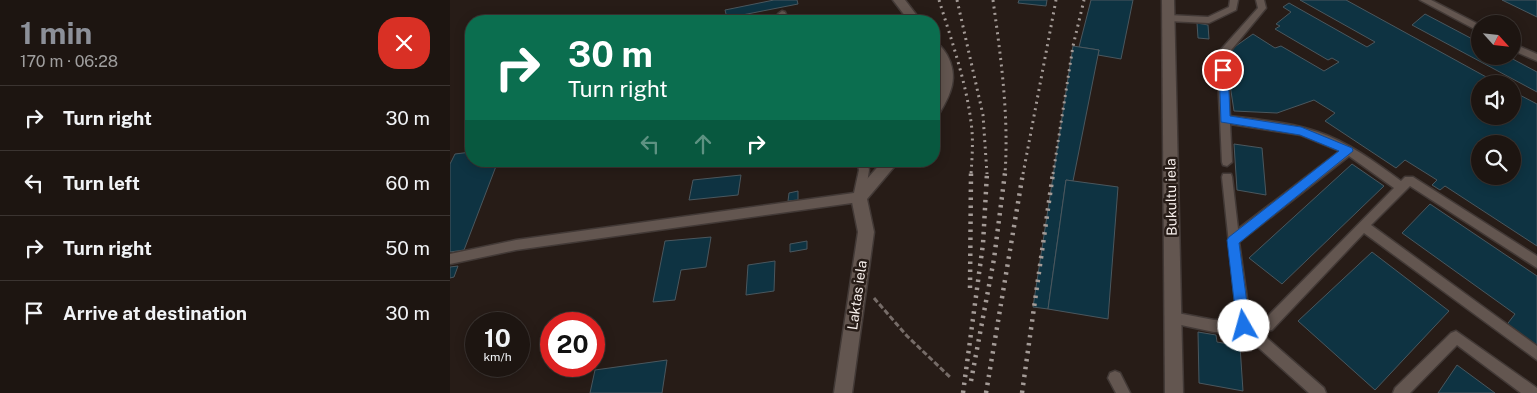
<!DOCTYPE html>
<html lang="en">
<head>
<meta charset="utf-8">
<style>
	body { margin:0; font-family:"Public Sans",sans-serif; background:#2a221f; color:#f1f3f6; height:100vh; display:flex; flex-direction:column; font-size:19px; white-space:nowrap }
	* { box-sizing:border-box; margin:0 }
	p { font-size:16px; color:#a09f9f }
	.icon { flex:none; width:28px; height:28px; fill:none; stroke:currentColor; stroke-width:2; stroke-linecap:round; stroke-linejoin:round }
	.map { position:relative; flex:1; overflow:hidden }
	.details { display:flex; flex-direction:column; background:#1d1511; width:450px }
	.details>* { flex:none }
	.banner { position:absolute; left:15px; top:15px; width:475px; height:152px; border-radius:20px; box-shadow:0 2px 12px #0003,0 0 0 1px #3b3431; background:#0b6e4f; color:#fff; overflow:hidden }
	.needle { width:32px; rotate:117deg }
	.tools { position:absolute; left:1021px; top:15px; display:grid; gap:10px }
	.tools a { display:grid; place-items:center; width:50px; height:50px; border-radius:50%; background:#1d1511; box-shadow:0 2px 12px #0003,0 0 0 1px #3b3431; font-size:25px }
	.speed { position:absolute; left:15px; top:312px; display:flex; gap:10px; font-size:25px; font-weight:700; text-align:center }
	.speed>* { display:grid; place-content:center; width:65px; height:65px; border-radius:50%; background:#1d1511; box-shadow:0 2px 12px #0003,0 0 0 1px #3b3431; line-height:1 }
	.speed small { font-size:12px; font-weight:400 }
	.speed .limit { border:8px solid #d22; background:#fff; color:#111 }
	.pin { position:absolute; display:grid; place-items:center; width:42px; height:42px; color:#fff; margin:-21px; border:2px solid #fff; border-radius:50%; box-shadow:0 1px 5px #0007 }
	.me { position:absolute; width:55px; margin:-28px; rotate:353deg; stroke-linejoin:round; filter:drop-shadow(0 0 4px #0008) }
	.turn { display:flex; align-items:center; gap:18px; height:105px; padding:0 20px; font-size:22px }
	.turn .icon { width:65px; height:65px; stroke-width:2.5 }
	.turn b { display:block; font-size:35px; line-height:42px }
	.lanes { display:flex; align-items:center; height:48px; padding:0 20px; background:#0003; justify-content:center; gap:25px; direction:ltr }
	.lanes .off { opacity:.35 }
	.round { display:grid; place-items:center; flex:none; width:52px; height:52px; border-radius:20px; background:#2a221f }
	.head { display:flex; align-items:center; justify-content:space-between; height:85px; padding:0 20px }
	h1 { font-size:30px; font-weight:700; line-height:38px; color:#8c9099 }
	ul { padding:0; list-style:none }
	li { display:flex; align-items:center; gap:15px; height:65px; padding:0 20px; border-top:1px solid #3b3431 }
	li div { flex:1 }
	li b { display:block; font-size:19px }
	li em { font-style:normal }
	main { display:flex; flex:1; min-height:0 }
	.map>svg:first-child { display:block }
</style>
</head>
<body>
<main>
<section class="details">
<div class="head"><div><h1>1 min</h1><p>170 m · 06:28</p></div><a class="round" style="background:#d93025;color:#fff"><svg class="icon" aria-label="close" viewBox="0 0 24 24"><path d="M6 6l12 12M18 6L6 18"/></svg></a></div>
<ul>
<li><svg class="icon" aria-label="right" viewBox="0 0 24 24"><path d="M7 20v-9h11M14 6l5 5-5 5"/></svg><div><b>Turn right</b></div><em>30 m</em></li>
<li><svg class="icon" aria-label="left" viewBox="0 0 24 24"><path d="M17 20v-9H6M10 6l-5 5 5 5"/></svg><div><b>Turn left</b></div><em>60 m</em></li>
<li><svg class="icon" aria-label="right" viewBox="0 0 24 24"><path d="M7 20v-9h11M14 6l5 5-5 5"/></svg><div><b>Turn right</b></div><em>50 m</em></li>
<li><svg class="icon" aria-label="arrive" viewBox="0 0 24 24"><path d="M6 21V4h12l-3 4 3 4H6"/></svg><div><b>Arrive at destination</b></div><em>30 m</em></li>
</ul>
</section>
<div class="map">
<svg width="1087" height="393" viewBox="0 0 1087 393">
	<rect width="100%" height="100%" fill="#271c17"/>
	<g fill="#0e3342" stroke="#4a575e" fill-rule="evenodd">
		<polygon points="324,0 347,0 348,4 277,18 275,10"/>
		<polygon points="569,0 597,0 596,6 568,3"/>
		<polygon points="641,0 683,0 671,59 648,55 649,50 629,47"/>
		<path d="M850,0h46l153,84h-19v32h32v-25l25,13v142l-92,-60 -5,4 -8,-5 5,-5 -32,-20 -9,8 -71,-47 10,-8 -21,-13 -37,13 -43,-2 -6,-40 5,-23 20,-14 22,14 6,-2 43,25 15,-9 -7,-4 -4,2 -53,-31 5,-3 -4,-2 15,-12 -8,-5 6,-4 78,44 8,-5zM1030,144h32v32h-32z"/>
		<polygon points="1052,0 1087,0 1087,17"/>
		<polygon points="975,14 1030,43 1030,56 1057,56 1087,72 1087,92 962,25"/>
		<polygon points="315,16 315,19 324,17 326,21 306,21 309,21 308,18"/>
		<polygon points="747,23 758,25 759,39 748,38"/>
		<polygon points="623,46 649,50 623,181 616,180 598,309 583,307"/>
		<polygon points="784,144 812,148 816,195 787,190"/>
		<polygon points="21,152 21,161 48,161 14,250 0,252 0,164 5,154"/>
		<polygon points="902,164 934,186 832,284 799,258"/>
		<polygon points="291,175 288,195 239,200 243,180"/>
		<polygon points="616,180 668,187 658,319 598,309"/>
		<polygon points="348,191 348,200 338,201 339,193"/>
		<polygon points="980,204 1087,276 1087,351 1055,327 1065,314 952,233"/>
		<polygon points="261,237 256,267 231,270 225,300 203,302 215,241"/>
		<polygon points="357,241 357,249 340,252 340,244"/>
		<polygon points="922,252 999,311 925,390 848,321"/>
		<polygon points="325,261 324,291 296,295 298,265"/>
		<polygon points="8,266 4,277 0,278 0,267"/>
		<polygon points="748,332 766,335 767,342 790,346 793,391 749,383"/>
		<polygon points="217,360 212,393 140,393 145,370"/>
		<polygon points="1007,365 1045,393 988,393"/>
	</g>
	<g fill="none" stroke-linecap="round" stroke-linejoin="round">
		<g stroke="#423936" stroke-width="3">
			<g id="lane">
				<polygon points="780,0 788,0 786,10 759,23 718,21 714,18 718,15 758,17 779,7"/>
				<path d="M806,0h8l2,8 -39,47 3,61c29,4 59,6 88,16 30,10 57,30 83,49l4,-4h8l124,79v12l-127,-82 -39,39 166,121v14l-173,-127 -92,97 -12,2 64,56 2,5h-17l-68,-61h-27l-47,-10 -1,-4 1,-4 5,-2 42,8h23l-15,-143 1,-3h8l1,3 6,52 102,-78 -39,-16 -71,-11 2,38 -5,4 -4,-1 -1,-3 -5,-108 41,-46zM899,156l45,32 -130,132h-14l-11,-78z"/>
				<polygon points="970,0 981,0 1030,25 1030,32"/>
				<polygon points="332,11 335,12 339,21 331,21 328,14"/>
				<polygon points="1062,43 1087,54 1087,61 1062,50"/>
				<polygon points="407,161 417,161 419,170 415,197 413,200 409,202 66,250 0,264 0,254 66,240 404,193 409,170"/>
				<polygon points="1006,331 1087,388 1087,393 1071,393 1007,345 960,393 943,393 945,388 1001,333"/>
				<polygon points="665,371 670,373 680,393 666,393 658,378 660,373"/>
			</g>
		</g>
		<g stroke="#423936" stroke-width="3">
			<g id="street">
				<polygon points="443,0 455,0 471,21 459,21"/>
				<path d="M484,42c6,2 10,8 13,13 12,22 4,39 -8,59l-5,1v-16l7,-21 -3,-15 -4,-8z"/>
				<polygon points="433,161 449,161 417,199 424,232 402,393 384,393 408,232 401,197"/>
			</g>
		</g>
		<g stroke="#423936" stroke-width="3">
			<polygon id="secondary" points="712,0 724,0 733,393 715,393"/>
		</g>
		<polyline stroke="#766c68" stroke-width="3" stroke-dasharray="5.5 2.5" stroke-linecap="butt" points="424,298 457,336 501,378"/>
		<use href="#lane" fill="#635650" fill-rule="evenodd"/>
		<use href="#street" fill="#635650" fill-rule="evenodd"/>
		<use href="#secondary" fill="#635650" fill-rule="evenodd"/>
		<g stroke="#a49b97" stroke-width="3" stroke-dasharray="2 4.5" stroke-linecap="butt">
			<path d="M489,0c13,42 29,87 33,131 1,14 0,29 -1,43"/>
			<polyline points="507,0 533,115 537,174"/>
			<path d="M543,0c8,58 16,116 12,174"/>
			<polyline points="573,174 606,0"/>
			<polyline points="603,174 623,46 634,0"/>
		</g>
		<g stroke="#a49b97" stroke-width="4.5" stroke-dasharray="2.5 5.5" stroke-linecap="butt">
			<polyline points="520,288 521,173"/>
			<polyline points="521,381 544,259 555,173"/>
			<polyline points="513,393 533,244 537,173"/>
			<polyline points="536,393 573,173"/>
			<polyline points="572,393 603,173"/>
		</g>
	</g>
	<polygon fill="#1a73e8" stroke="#114b97" points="769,67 773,67 778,70 780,116 851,127 902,148 903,151 789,243 800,326 798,331 794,333 789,331 787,326 777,240 779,237 889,151 850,135 771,122"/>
	<g text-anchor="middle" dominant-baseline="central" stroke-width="5" stroke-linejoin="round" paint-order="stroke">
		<g font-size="14" fill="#f8f0ed" stroke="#271c17">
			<text transform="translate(721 197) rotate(-91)">Bukultu iela</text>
			<text transform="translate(407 295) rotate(-82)">Laktas iela</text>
		</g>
	</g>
</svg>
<div class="tools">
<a><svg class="needle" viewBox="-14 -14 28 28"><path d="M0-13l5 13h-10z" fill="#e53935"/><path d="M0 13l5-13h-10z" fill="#a09f9f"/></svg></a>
<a><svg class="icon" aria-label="sound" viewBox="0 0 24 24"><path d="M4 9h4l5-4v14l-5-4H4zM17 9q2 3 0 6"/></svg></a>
<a><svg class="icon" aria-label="search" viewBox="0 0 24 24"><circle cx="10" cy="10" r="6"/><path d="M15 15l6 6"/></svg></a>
</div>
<div class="speed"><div>10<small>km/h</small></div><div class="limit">20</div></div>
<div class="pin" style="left:773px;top:70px;background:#d93025"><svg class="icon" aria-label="arrive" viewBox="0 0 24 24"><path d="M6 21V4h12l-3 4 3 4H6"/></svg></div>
<svg class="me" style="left:794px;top:326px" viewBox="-20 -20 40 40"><circle r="19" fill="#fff"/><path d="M0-13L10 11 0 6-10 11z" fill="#1a73e8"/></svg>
<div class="banner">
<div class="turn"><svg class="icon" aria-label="right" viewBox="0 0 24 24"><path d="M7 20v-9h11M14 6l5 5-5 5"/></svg><div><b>30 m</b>Turn right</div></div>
<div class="lanes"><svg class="icon off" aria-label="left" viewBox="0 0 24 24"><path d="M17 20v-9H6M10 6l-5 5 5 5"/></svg><svg class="icon off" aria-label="ahead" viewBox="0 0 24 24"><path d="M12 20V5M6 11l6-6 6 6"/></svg><svg class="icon" aria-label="right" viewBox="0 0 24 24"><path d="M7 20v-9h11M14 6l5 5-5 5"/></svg></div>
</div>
</div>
</main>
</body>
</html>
